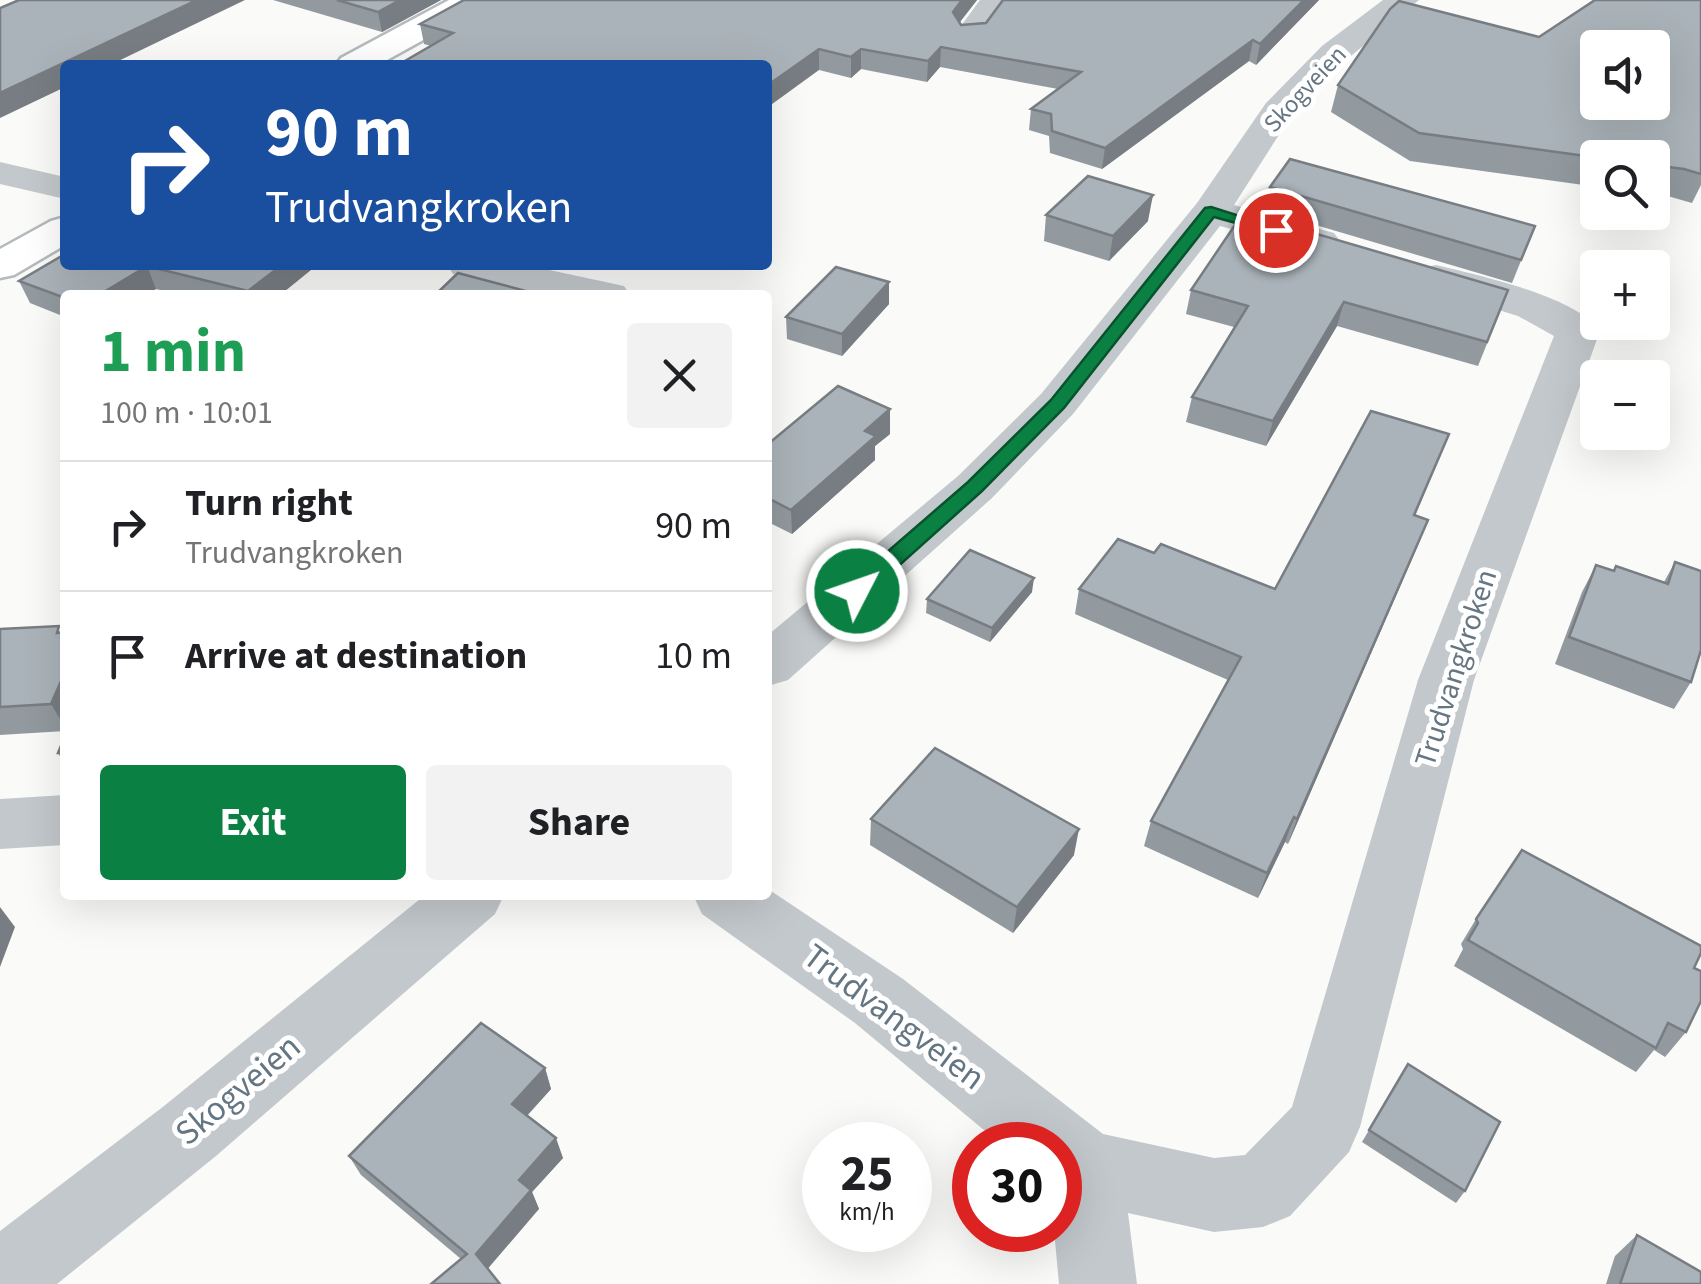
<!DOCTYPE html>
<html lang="en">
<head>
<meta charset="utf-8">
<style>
	body { margin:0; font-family:"Source Sans 3",sans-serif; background:#f2f2f2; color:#202124; height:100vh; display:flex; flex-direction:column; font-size:38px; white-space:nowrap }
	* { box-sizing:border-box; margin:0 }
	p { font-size:32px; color:#757577 }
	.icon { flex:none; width:55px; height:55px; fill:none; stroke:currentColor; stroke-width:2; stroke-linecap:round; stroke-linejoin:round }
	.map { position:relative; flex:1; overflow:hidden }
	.drawer { position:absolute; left:60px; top:290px; width:712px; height:610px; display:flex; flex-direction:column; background:#fff; border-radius:10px; box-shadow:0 10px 40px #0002 }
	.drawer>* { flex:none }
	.top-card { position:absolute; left:60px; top:60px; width:712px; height:210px; border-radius:10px; box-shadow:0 10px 40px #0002; background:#1a4fa0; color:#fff; overflow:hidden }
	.controls { position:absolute; left:1580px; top:30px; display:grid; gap:20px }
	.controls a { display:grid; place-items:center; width:90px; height:90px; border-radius:10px; background:#fff; box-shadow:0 10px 40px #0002; font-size:50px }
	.speed { position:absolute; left:802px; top:1122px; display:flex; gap:20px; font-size:50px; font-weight:700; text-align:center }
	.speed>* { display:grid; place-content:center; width:130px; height:130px; border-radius:50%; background:#fff; box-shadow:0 10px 40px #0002; line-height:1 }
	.speed small { font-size:25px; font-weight:400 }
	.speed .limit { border:15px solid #d22; background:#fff; color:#111 }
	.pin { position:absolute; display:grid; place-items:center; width:85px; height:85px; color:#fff; margin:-42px; border:5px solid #fff; border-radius:50%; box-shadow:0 2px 10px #0007 }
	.me { position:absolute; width:110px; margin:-55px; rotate:49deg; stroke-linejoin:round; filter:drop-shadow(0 0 8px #0008) }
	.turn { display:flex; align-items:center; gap:35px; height:210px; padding:0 40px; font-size:45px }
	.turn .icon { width:130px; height:130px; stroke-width:2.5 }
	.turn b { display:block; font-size:70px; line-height:85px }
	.round { display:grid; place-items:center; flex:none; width:105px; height:105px; border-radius:10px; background:#f2f2f2 }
	.summary { display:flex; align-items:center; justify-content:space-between; height:170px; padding:0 40px }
	h1 { font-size:60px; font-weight:700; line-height:75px; color:#1e9e55 }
	.action { display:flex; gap:20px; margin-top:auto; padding:20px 40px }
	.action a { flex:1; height:115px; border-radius:10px; background:#0b8043; color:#fff; font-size:40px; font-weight:700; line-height:115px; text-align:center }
	.action a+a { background:#f2f2f2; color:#202124 }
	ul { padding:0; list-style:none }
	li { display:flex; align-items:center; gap:30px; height:130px; padding:0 40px; border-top:2px solid #e0e0e0 }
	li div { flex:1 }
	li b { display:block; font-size:38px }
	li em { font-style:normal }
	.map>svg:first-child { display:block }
</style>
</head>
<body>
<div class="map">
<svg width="1701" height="1284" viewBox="0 0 1701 1284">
	<rect width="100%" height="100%" fill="#fafaf8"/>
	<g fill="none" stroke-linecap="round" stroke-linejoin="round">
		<g stroke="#b5babe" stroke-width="5">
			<g id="major">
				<polygon points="449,0 488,0 483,7 378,65 336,65 341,58"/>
				<polygon points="65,217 65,245 14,275 0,278 0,249 51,221"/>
			</g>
		</g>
		<g fill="#c3c8cc" fill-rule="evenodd">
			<polygon points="980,0 1012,0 982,41 960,41 955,34"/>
			<polygon points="1383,0 1419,0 1346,60 1291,116 1234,205 1334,233 1340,241 1334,249 1320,253 1220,226 1073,414 992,498 788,680 768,686 768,635 958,476 1041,394 1197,203 1266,103 1322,46"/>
			<polygon points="0,162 65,177 65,199 0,184"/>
			<polygon points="447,265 526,265 624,286 630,295 550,295 453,274"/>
			<path d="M1436,265c41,10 140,31 164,66l-126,349 -114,447 -11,25 -59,64 -27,11 -49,5 -86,-19 9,71h-78l-5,-54h6v-85h-58l-147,-122 -153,-109 -9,-19h75v-6l135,90 200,155 111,24 31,-3 47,-48 126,-427 136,-344 -36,-20 -97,-30 -6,-9 6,-9z"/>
			<polygon points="65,795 65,845 0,849 0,799"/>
			<polygon points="425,895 504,895 495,914 216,1156 57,1284 0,1284 0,1231 164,1106"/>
		</g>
		<use href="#major" fill="#fff" fill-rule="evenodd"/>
	</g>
	<g fill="#929a9f">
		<polygon points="273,0 441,0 382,32"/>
		<polygon points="464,0 977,0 960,22 961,25 986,23 1003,0 1319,0 1256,65 1249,61 1102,169 1050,153 1049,136 1029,130 1031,109 1058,89 940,67 927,82 861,69 851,78 819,70 431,46 424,44 420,24"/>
		<polygon points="1701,0 1701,185 1692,203 1671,197 1652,194 1652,158 1598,158 1598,187 1410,161 1331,112 1338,85"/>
		<polygon points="1270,187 1535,226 1512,283 1265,210"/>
		<polygon points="1046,215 1148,221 1109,261 1044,241"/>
		<polygon points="65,265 317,265 280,295 181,295 156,289 65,295 65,317 30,303 19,281"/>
		<polygon points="1191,290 1499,314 1478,366 1337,326 1266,446 1186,422 1192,397 1234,327 1186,314"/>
		<polygon points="889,304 842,356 787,339 786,317"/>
		<polygon points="890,409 890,434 875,446 875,460 792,534 768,522 768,444"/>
		<polygon points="1449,434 1415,516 1418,545 1288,844 1285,842 1258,898 1144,846 1151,821 1228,680 1075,614 1079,589 1154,553 1275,589"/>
		<polygon points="1675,562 1691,682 1674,709 1555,664 1582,592 1596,565 1613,571 1664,582"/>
		<polygon points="1032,592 990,642 926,613 927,599"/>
		<polygon points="0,629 65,632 65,731 0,735"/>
		<polygon points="65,736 65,765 58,753"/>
		<polygon points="871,819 1074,855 1013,933 870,845"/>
		<polygon points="1476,919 1694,968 1686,1032 1665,1057 1654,1050 1636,1072 1454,966 1463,949 1461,944"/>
		<polygon points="1408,1064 1465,1191 1456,1203 1362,1142"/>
		<polygon points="545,1068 551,1089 527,1116 563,1158 532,1192 539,1209 461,1259 361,1175 349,1156"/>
		<polygon points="1637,1235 1701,1284 1606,1284 1615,1256"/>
	</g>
	<g fill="#777d82">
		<polygon points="197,0 245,0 110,65 65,65 65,87 0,118 0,93"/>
		<polygon points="400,0 441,0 382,32 378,12"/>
		<polygon points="962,0 977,0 952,32 953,12"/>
		<polygon points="1304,0 1319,0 1256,65 1260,44"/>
		<polygon points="1253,40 1249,61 1102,169 1105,148"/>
		<polygon points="941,47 940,67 927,82 928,61"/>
		<polygon points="819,49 819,70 768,107 768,85"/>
		<polygon points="861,49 861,69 851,78 851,57"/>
		<polygon points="1153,195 1148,221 1109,261 1113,236"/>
		<polygon points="282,265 317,265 280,295 249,295 248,291"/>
		<polygon points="147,266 156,289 146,295 99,295"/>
		<polygon points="889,282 889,304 842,356 842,334"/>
		<polygon points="1344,302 1337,326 1266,446 1273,421"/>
		<polygon points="890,409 890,434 875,446 875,460 792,534 791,510 865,431"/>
		<polygon points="1449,434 1439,459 1404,541 1414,515"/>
		<polygon points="1428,520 1418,545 1288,844 1297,819"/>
		<polygon points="1034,578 1032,592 990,642 992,628"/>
		<polygon points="65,672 65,727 51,704"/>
		<polygon points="1294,817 1285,842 1258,898 1267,873"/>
		<polygon points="1079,829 1074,855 1013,933 1017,907"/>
		<polygon points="0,907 15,927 0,967"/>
		<polygon points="545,1068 551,1089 519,1124 512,1104"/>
		<polygon points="556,1138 563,1158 532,1192 539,1209 485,1272 476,1254 519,1180"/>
	</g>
	<g fill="#aab3b9" stroke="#777d82" stroke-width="2.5" fill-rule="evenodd">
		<polygon points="19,0 197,0 0,93 0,8"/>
		<polygon points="337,0 400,0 378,12"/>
		<polygon points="464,0 962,0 953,12 961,25 986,23 1003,0 1304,0 1260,44 1253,40 1105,148 1052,131 1051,114 1031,109 1081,72 941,47 928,61 861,49 851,57 819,49 768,85 768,65 398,65 453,33 420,24"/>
		<path d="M1595,0h106v174l-17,-5 -32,-4v-7h-52l-181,-25 -81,-48 52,-76 9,-8 140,36zM1598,48h54v54h-54z"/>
		<polygon points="1290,159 1535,226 1521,260 1270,187"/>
		<polygon points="1088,176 1153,195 1113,236 1046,215"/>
		<polygon points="1252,215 1508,290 1487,342 1344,302 1273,421 1192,397 1248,306 1191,290 1237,222 1245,225"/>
		<polygon points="65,254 65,265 282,265 248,291 147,266 99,295 65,295 65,298 19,281"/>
		<polygon points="836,267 889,282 842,334 786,317"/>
		<polygon points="458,273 541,295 435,295"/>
		<polygon points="838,386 890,409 865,431 876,436 791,510 768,498 768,444"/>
		<polygon points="1371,411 1449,434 1414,515 1428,520 1297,819 1294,817 1267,873 1151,821 1241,657 1079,589 1118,539 1154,553 1161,544 1275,589"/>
		<polygon points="970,550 1034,578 992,628 927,599"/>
		<polygon points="1675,562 1701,571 1701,650 1691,682 1569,637 1596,565 1614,571 1616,566 1668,584"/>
		<polygon points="59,626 57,633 65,632 65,672 51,704 0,707 0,629"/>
		<polygon points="65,736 65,753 58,753"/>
		<polygon points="935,748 1079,829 1017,907 871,819"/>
		<polygon points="1522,850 1701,946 1701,953 1694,968 1701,971 1701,1001 1686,1032 1668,1023 1656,1048 1468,940 1478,923 1476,919"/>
		<polygon points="481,1023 545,1068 512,1104 556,1138 519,1180 531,1190 476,1254 500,1284 431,1284 467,1254 349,1156"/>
		<polygon points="1408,1064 1500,1122 1465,1191 1369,1130"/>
		<polygon points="1637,1235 1701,1272 1701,1284 1620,1284"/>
	</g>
	<polygon fill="#0b8043" stroke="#07532c" stroke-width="2.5" points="1211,207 1284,230 1276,234 1214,217 1064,408 982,491 865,596 849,596 846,591 849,585 968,482 1051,400 1205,208"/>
	<g text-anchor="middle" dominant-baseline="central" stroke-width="10" stroke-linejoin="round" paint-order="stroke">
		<g font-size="25" fill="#657683" stroke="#fff">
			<text transform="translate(1305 89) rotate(-47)">Skogveien</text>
		</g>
		<g font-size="30" fill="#657683" stroke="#fff">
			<text transform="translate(1456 668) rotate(-72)">Trudvangkroken</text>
		</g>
		<g font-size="35" fill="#657683" stroke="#fff">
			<text transform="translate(894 1017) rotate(37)">Trudvangveien</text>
			<text transform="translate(238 1090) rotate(-40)">Skogveien</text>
		</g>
	</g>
</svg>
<div class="controls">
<a><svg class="icon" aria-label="sound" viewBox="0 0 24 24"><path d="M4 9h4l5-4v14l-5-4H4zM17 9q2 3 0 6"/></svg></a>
<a><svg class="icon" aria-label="search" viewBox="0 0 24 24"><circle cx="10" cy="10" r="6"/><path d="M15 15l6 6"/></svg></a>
<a>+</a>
<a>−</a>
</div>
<div class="speed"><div>25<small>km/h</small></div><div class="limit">30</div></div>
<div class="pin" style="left:1276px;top:230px;background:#d93025"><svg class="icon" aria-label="arrive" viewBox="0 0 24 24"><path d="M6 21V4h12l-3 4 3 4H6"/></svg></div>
<svg class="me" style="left:857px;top:591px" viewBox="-20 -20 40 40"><circle r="17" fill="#0b8043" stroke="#fff" stroke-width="3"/><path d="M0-11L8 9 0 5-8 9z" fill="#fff"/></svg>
<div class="top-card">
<div class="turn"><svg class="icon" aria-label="right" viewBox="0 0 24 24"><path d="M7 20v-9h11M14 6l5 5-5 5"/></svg><div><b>90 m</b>Trudvangkroken</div></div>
</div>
<section class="drawer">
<div class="summary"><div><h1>1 min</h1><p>100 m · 10:01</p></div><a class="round"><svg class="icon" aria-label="close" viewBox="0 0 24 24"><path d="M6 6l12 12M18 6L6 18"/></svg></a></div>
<ul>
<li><svg class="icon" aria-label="right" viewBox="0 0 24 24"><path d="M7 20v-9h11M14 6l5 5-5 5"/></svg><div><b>Turn right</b><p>Trudvangkroken</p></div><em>90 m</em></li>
<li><svg class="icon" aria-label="arrive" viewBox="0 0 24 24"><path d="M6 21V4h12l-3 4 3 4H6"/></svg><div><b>Arrive at destination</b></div><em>10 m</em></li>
</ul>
<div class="action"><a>Exit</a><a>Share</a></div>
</section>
</div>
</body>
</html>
